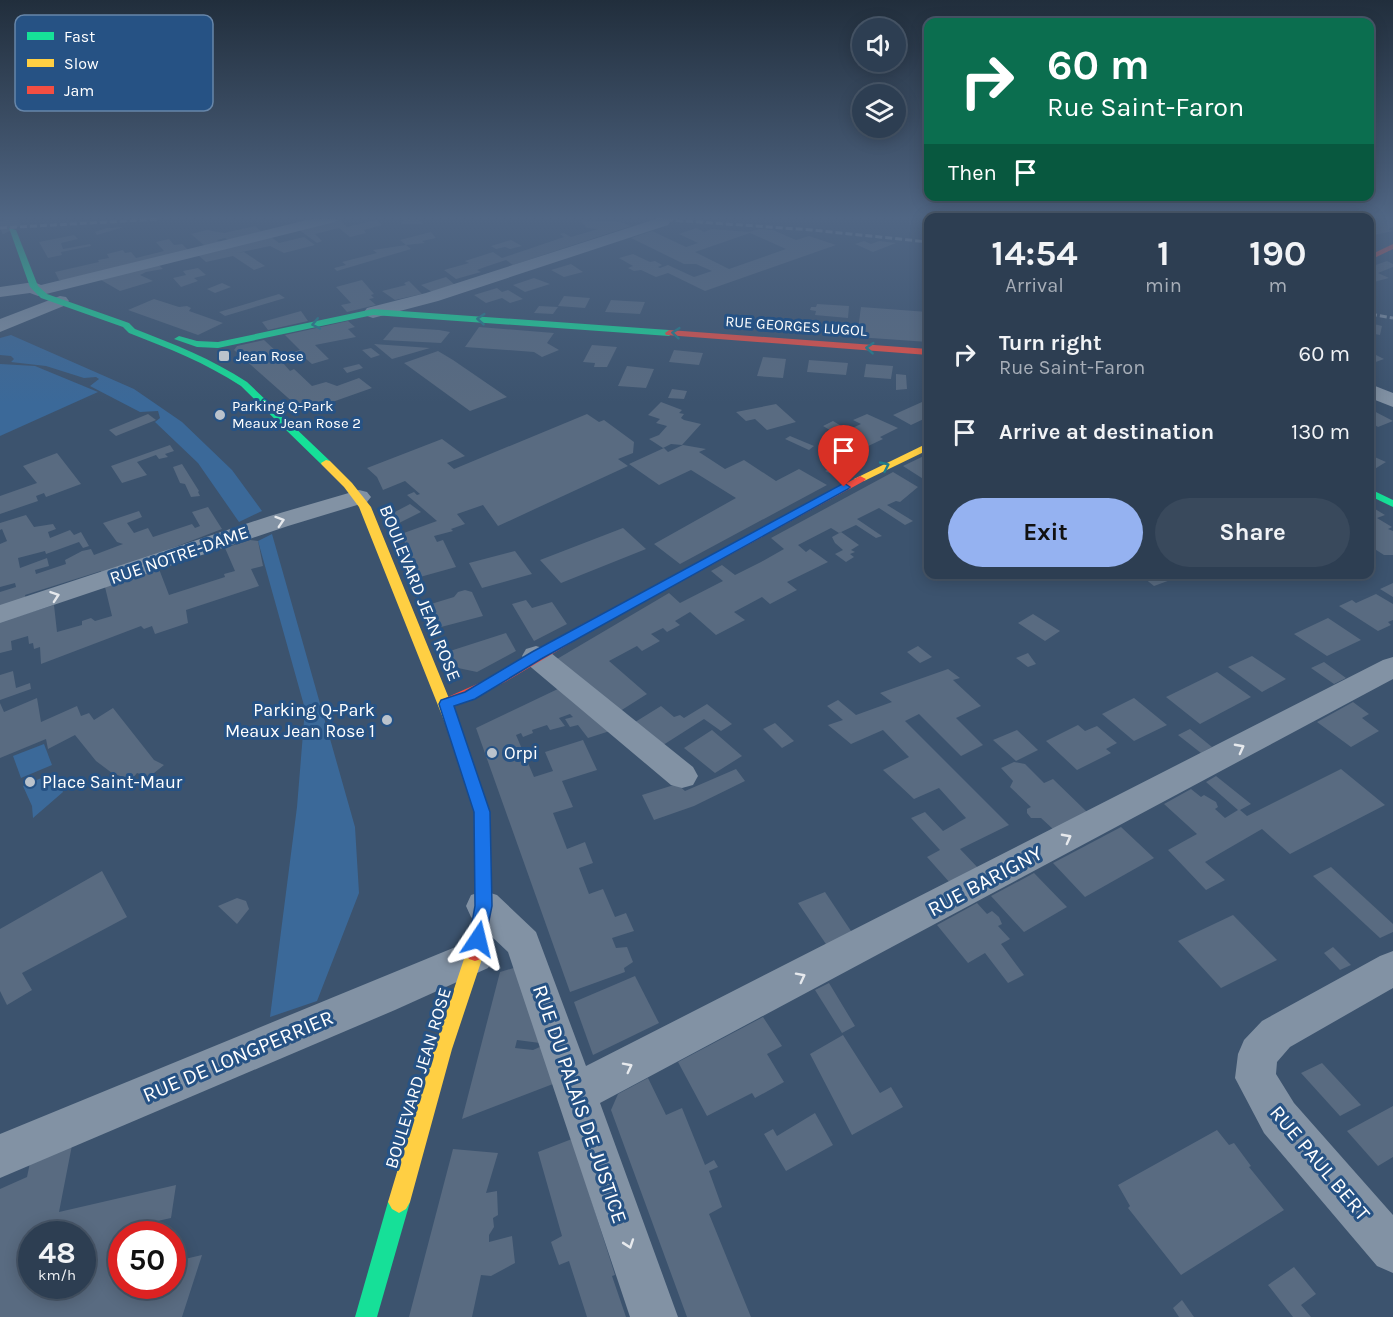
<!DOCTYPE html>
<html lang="en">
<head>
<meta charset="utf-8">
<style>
	body { margin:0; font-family:Karla,sans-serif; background:#39495c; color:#f1f3f6; height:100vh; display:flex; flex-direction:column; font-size:22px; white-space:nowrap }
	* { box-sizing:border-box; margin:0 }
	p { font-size:20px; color:#a7aeb8 }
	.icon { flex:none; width:33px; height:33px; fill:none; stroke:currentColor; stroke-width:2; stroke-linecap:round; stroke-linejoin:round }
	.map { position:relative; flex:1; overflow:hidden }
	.drawer { position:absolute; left:924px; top:213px; width:450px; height:366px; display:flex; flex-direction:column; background:#2d3e52; border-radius:12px; box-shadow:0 3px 15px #0003,0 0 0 2px #485769 }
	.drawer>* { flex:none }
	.banner { position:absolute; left:924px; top:18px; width:450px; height:183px; border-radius:12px; box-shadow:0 3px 15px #0003,0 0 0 2px #485769; background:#0b6e4f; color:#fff; overflow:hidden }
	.controls { position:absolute; left:852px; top:18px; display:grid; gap:12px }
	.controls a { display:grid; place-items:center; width:54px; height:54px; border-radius:50%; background:#2d3e52; box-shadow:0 3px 15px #0003,0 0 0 2px #485769; font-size:30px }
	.speed { position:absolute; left:18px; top:1221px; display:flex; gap:12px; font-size:30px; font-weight:700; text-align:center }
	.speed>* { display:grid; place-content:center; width:78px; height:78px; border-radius:50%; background:#2d3e52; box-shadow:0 3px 15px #0003,0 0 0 2px #485769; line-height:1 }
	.speed small { font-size:15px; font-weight:400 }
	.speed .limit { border:9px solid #d22; background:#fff; color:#111 }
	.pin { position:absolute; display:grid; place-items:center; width:51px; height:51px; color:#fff; margin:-62px -26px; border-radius:50% 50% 50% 0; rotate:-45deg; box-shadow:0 0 6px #0007 }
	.pin .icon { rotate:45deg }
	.me { position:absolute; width:66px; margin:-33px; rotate:10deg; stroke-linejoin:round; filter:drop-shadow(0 0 4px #0008) }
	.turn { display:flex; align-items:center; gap:21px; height:126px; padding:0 24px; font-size:27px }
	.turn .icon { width:78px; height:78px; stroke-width:2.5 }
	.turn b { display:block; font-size:42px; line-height:51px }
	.then { display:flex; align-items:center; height:57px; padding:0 24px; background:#0003; gap:12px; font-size:22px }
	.eta { display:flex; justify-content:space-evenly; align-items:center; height:102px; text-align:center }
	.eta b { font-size:36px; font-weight:700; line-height:42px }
	.cta { display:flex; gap:12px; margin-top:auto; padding:12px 24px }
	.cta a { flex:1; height:69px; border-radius:36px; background:#95b2f1; color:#111; font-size:24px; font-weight:700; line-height:69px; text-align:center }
	.cta a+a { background:#39495c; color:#f1f3f6 }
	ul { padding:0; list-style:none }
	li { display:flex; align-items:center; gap:18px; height:78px; padding:0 24px }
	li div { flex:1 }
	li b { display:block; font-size:22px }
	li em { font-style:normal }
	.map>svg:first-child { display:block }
</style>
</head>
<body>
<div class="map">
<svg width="1393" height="1317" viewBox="0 0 1393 1317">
	<rect width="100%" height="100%" fill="#3c536e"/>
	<g fill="#3b6999">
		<polygon points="11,335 134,389 182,422 232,470 262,511 239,522 198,463 155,422 160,418 158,411 140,412 90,386 99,379 96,377 84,378 46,366 11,362 14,359 11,356 0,355 0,338"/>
		<polygon points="0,364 35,366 98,392 0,436"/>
		<polygon points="272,534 355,827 359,893 317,1001 270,1017 297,807 305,709 258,541"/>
		<polygon points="44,744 52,765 21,778 13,756"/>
		<polygon points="55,772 63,792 33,818 32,806 23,786"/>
	</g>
	<g fill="#596b81" fill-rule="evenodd">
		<polygon points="339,219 347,227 376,220 382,225 364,230 366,233 350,237 339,228 315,234 322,241 317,243 298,229"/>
		<polygon points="404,219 418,219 423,224 401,224"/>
		<polygon points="1370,219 1393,219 1393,227 1388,229 1393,231 1370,236"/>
		<polygon points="580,220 620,222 631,226 513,265 506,260 485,267 477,270 481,272 456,279 444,270 469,263 465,261 493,252 502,258 564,237 560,234 564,233 571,237 598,229 587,228"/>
		<polygon points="255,226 262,232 228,240 225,238 217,240 220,242 205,246 191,234 207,230 224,233"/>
		<polygon points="124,227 97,235 95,232 107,228"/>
		<path d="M696,228l8,4 8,-3 37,3 10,-3 14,1 23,10 13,-4 27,9 -131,46 -37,-18 -12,4 -15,-7 -7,1 -6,-3 5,-2 -14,-8 14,-4 17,8 5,-1 7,4 -4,2 2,1 8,-3 26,12 18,-6 -16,-7h-12l-53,-26 21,-7 34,16 12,-4 -19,-9zM750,233l36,16 -57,20 -34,-17z"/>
		<polygon points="431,232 436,238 422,241 425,243 406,245 400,240"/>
		<polygon points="74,235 78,239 61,243 63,249 90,244 91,246 61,252 62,255 48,258 39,242"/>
		<polygon points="270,236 279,243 304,237 315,245 284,253 270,246 237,253 244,252 265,266 254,270 233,256 206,262 197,254"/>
		<polygon points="169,239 174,245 182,244 188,250 64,280 59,280 55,272 99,262 98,260 109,258 107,254 123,250 125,253 131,252 136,258 164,251 156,242"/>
		<polygon points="511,240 522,246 510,249 505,247 496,249 491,246"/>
		<polygon points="864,241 871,244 879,241 896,243 873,252 855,244"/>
		<polygon points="406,245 411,249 337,271 334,268 346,265 342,262 377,253 373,250"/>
		<polygon points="1387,261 1393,264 1393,267 1378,273 1389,278 1370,283 1370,267"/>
		<polygon points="158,264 163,269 146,272 140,275 153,281 120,291 101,280"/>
		<polygon points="571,264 583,272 564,277 551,270"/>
		<polygon points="198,268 206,275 194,278 198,281 181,287 173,278 186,275 183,271"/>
		<polygon points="446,277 455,285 432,292 421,285"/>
		<polygon points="534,278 550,284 525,292 513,285"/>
		<polygon points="362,280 374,294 371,295 374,298 369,299 376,305 347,312 341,305 351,303 336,287"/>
		<polygon points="409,281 422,294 395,300 382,291 406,285 404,283"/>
		<polygon points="222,283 231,287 215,293 207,289"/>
		<polygon points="497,288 502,292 508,290 523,299 510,303 502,298 486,303 474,295"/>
		<polygon points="279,294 285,298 225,316 219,312"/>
		<polygon points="564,296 590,298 585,308 558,306"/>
		<polygon points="154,299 179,307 187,306 191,308 189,311 223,323 198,335 128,310"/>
		<polygon points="611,300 626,301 645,302 640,314 605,312"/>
		<polygon points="817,304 849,306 848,318 815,315 816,311 810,310 811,307 816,307"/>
		<polygon points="539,306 558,307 553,314 534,313"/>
		<polygon points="861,307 928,312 928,342 857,337"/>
		<polygon points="301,311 308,321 268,330 262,322"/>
		<polygon points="348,321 355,327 348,329 356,337 315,345 329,359 312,364 305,358 283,363 290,371 294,369 312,386 326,382 337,386 359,378 372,388 304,412 234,350 237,346 264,340 277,352 281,351 284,355 300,350 285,335"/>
		<polygon points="1370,323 1382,326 1380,335 1370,333"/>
		<polygon points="394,327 439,330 450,332 441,343 383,340"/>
		<polygon points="479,327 554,333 547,343 559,350 542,357 534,352 465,347"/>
		<polygon points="374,344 430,348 392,359"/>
		<polygon points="592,345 617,347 607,367 594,367 595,363 583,362"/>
		<polygon points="371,348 380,355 371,358 362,350"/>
		<polygon points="674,350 703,353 699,365 669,362"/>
		<polygon points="438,351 453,360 507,397 470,411 404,363"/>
		<polygon points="1370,352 1384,359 1370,364"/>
		<polygon points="763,357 786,359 783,378 757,376"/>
		<polygon points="809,360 848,363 846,375 807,372"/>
		<polygon points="359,364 363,368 347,373 343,368"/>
		<polygon points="866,364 893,366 891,379 864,377"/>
		<polygon points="627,366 654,369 646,388 618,386"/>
		<polygon points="896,374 906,375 907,389 896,390"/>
		<polygon points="672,389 687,391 684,399 668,398"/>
		<polygon points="661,402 682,410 679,413 684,414 681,418 684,420 701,424 682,445 671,444 663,448 649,439 659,435 667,426 656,423 660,419 648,415"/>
		<polygon points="922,402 928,405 925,406 928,408 928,417 911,425 893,415"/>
		<polygon points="776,404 796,422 767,430 755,419 746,421 736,412"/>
		<polygon points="1370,409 1393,421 1378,427 1370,422"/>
		<polygon points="148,414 156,420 116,436 109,430"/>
		<polygon points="587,414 599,422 604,420 634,442 633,453 618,459 628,466 498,526 483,505 457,514 465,524 451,529 453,531 434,536 437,542 443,540 456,567 420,577 401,534 437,521 407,495 414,492 417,495 420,494 405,481 383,490 377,477 367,468 442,439 465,456 447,463 454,469"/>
		<polygon points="867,414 898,428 880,437 883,439 862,449 823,426 833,421 848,430 861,424 853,420"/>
		<polygon points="790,436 814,446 809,450 785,439"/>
		<polygon points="170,445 174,451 165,454 168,457 159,459 156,455 137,462 147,475 122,483 111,466"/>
		<polygon points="683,445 706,449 699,452 725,469 744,460 776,481 799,469 827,485 680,564 654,544 736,498 691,470 659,485 629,464 664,448 668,452"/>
		<polygon points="57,453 81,484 46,497 44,493 36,496 38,501 0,514 0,496 37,483 23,466"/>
		<polygon points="928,454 928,482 903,466"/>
		<polygon points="1370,455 1386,462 1373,470 1370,468"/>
		<polygon points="843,462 858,469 841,478 825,471"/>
		<polygon points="182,464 199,491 198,492 200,496 191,497 185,484 180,483 173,467"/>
		<polygon points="893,472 918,487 900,502 896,501 887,505 913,521 905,525 879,508 857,519 882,536 876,538 856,525 839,533 831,528 798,545 806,552 810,549 828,562 787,582 797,590 770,604 762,597 734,612 745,620 716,635 690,612 675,621 680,625 667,632 663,628 651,634 660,641 642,651 637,646 609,661 647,694 617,713 557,659 669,593 680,603 723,581 711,571 722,565 735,575 761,562 784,549 771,538"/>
		<polygon points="410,504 421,512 397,524 393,513"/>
		<polygon points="1370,506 1385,515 1377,518 1392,527 1388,529 1393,531 1393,555 1384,555 1370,546"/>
		<polygon points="208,507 222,529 102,575 101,571 25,595 26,599 0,607 0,592 16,587 15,583 0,587 0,544 7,541 2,529 0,530 0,523 26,515 34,527 53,524 56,529 48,532 50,538 70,530 74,535 81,532 89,546 83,548 79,542 46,554 45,551 18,558 20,568 47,558 49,566 35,570 36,574 66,564 65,560 82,551 91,549 94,555 123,544 117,542 103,523 139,511 142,517 127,523 134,533 148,528 153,537 192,524 195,528 200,526 192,512"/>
		<polygon points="623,528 646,549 561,583 540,560"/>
		<polygon points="841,532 859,545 851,550 855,552 850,554 854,557 846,562 835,554 843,550 835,543 832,537"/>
		<polygon points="250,540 258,541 263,566 251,569 259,586 186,610 188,623 155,634 152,626 144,629 141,626 41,664 40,647 34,649 33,643 29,644 28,636 11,641 12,650 0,653 0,622 54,605 57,632 82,625 82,621 91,618 95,621 112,616 105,587 159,569 169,595 225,577 224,574 235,571 225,548"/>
		<polygon points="515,551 532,574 482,588 469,563"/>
		<polygon points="1139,574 1183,574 1184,575 1154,586"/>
		<polygon points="1393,583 1393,597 1380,589"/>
		<polygon points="465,590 472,592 483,616 441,627 431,604 454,597 458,592"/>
		<polygon points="1376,594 1393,604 1393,620 1388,622 1391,625 1378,631 1339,606 1352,600 1356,603"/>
		<polygon points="526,600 532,608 552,602 567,624 534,641 512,604"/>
		<polygon points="1033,614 1060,631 1045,641 1018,623"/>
		<polygon points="1328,618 1361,640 1327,656 1294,634"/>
		<polygon points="506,633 516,651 477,672 458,668 450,651"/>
		<polygon points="918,646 932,657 920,663 907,652"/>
		<polygon points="1028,653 1036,664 1028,667 1016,658"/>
		<polygon points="1252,656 1286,679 1262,692 1228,667"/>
		<polygon points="1324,662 1346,678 1334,684 1311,668"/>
		<polygon points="948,669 960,678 953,680 981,706 956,718 983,745 961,756 919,714 905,721 1009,825 960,849 979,869 951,884 927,857 940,850 911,818 925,812 943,831 966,818 939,788 914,799 883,770 909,757 883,730 851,744 828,725 843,720 827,706 838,700 856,715 892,702 880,693"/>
		<polygon points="13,671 16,688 30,683 31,689 0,700 0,675"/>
		<polygon points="1217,672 1251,697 1200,724 1166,697"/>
		<polygon points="562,687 613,730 588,738 578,725 570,727 565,719 573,717 570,714 559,718 565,726 550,730 547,725 532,730 533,733 523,737 521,733 516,735 534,777 553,771 545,752 583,740 597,770 562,781 573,807 553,813 567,849 585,842 593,863 579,868 589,894 603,889 615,917 626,913 634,931 612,938 616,948 627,947 633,962 624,968 625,972 570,992 476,728"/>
		<polygon points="37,698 41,722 77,706 81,716 89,713 94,720 113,708 154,760 164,765 149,777 137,773 131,780 112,773 96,761 75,735 48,749 46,739 0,758 0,703 4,712"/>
		<polygon points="1134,698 1167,725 1134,741 1102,714"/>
		<polygon points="1353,702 1369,714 1362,718 1379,731 1351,747 1317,722"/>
		<polygon points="707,704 732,724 721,731 704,719 660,747 632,724 661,706 674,717 680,715 684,718"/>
		<polygon points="775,723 794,741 782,748 763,729"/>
		<polygon points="1078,725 1085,731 1097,726 1117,743 1106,749 1111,753 1077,770 1046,741"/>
		<polygon points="1190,729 1212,747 1201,753 1178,735"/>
		<polygon points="712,730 742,756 715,773 684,748"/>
		<polygon points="1017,730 1038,750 1016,761 993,740"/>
		<polygon points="1014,762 1025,764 1044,783 1053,779 1087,812 1054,830 1041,818 1031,818 1027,813 1027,809 1031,807 1010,787 1013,781 1001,768"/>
		<polygon points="736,769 745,781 694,806 654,820 642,795 677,784 685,791"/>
		<polygon points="1341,769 1385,805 1290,854 1262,829 1205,862 1225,880 1206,890 1168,850 1197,834 1164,804 1191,789 1201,797 1204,795 1216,802 1218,807 1215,809 1225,818 1238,810 1206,782 1216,776 1251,804 1240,810 1247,816"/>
		<polygon points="1121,827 1154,858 1085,897 1053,863"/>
		<polygon points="1331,867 1393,924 1393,932 1380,938 1313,876"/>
		<polygon points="102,871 127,917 22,973 32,990 7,1005 0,991 0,929"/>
		<polygon points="1034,873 1067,907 1024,932 991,896"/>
		<polygon points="825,892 853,934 828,947 798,903"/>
		<polygon points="237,898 246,901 249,909 237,924 218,906"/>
		<polygon points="977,903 987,914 992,911 999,917 1002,924 998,926 1010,939 1001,944 1024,975 1008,983 985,953 968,963 937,925"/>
		<polygon points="1233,915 1277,960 1221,988 1178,941"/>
		<polygon points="1333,947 1351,965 1340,970 1324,953"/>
		<polygon points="517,967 540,1043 517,1040 515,1048 533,1050 542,1046 553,1084 462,1119 500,972"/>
		<polygon points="635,976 659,1023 593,1055 574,1002"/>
		<polygon points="829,983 855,1026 842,1033 815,990"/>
		<polygon points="763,1017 782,1046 767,1054 784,1082 755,1098 752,1093 707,1116 678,1062"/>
		<polygon points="843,1035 880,1093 891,1087 903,1107 852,1135 810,1054"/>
		<polygon points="1322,1063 1361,1105 1340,1116 1301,1073"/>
		<polygon points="648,1078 666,1115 682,1108 705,1165 714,1160 718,1167 709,1171 722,1207 709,1214 751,1317 687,1317 611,1110 618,1094"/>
		<polygon points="1393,1106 1393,1157 1378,1166 1347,1131"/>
		<polygon points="815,1113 833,1145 786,1171 764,1134 773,1129 777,1136"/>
		<polygon points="1217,1130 1229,1145 1234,1143 1251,1166 1249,1167 1284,1210 1181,1275 1128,1208 1130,1206 1118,1185"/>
		<polygon points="572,1139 615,1275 612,1276 626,1317 587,1317 569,1261 559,1265 551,1242 562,1236 538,1152"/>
		<path d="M73,1140l-14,72 117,-27 -5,33 -27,6 -1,10h-21v52h50v-24l30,-7 -20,62h-182v-128l27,-12 4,-19zM32,1234h50v52h-50z"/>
		<polygon points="453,1149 498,1153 486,1193 497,1191 498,1215 493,1218 494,1227 489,1235 489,1242 512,1236 515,1263 491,1276 481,1275 472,1317 409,1317"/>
		<polygon points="1294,1267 1316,1294 1301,1305 1311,1317 1293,1317 1268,1285"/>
		<polygon points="1182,1300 1194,1317 1179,1317 1173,1308"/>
	</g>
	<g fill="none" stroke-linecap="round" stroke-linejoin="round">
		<polyline stroke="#596d84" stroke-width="20" stroke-dasharray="20 10" stroke-linecap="butt" points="7,219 12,230"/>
		<g fill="#8292a4" fill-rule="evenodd">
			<polygon points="311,219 337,219 335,222 38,296 30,293 0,297 0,287 34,282 41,285"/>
			<polygon points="656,219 667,219 670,222 668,225 438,301 373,318 367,316 364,312 367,308 426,293"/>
			<polygon points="60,296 66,297 69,301 66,305 0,332 0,319"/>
			<polygon points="1370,384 1393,393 1393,407 1370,398"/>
			<polygon points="359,490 367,492 371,497 367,502 288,526 0,623 0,605 270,516"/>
			<polygon points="536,646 546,649 693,767 698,776 693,785 682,788 671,785 526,663 522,656 526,649"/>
			<polygon points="1393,657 1393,679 600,1103 678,1317 630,1317 508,952 471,917 466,906 471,895 484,891 497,895 536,932 586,1066 1383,660"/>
			<polygon points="475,939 488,944 494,956 488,968 395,1010 0,1178 0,1134"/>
			<polygon points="1393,951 1393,988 1290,1047 1277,1062 1276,1074 1294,1103 1393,1215 1393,1273 1377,1266 1264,1133 1235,1078 1238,1054 1244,1040 1262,1021 1380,956"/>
		</g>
		<g fill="#16e098" fill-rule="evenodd">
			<path d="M9,228l7,2 22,56 9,8 82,29 6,6c39,15 77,30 112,53l83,79v4h-8l-81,-79c-35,-23 -73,-38 -112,-53l-6,-6 -82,-29 -11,-11z"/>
			<polygon points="373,309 669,330 673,333 669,336 373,315 218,348 197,347 174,339 179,336 197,341 218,342"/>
			<polygon points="1370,489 1393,500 1393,507 1370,496"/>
			<polygon points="399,1191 406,1195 410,1202 377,1317 355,1317 388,1202 392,1195"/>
		</g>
		<g fill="#ffcf43" fill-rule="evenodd">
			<polygon points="928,443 928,450 864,481 856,481 854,479"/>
			<polygon points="326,460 330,461 352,483 371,507 459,723 457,727 447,727 445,723 359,507 344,487 322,465 321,463"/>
			<polygon points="475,945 481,947 484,953 452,1049 410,1202 406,1209 399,1213 392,1209 388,1202 434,1049 466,953 469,947"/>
		</g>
		<g fill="#f24e42" fill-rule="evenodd">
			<polygon points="1393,244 1393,249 1370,260 1370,255"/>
			<polygon points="669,330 928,349 928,355 666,335 665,333"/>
			<polygon points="860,476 866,479 864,481 591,631 505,682 451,708 441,708 439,704 441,700 495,676 581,625"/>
			<polygon points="452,718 457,719 459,723 490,812 492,906 484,953 481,959 475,961 469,959 466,953 476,906 474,812 445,723 447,719"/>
		</g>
		<g stroke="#8392a4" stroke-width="3" stroke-dasharray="7 3" stroke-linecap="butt">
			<polyline points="656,219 812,230 928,242"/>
			<polyline points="0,228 160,219"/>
			<polyline points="1370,314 1393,318"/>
		</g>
	</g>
	<defs><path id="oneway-chevron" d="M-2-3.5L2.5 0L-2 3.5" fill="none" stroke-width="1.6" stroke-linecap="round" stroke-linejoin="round" transform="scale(1.5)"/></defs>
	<g stroke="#217d8a">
		<use href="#oneway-chevron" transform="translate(481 319) rotate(-176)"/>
		<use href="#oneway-chevron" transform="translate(316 324) rotate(168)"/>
		<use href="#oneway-chevron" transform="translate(676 333) rotate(-175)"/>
		<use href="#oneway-chevron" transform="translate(870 348) rotate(-176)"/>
		<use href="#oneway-chevron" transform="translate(885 466) rotate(-25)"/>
	</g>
	<g stroke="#e6e9ed">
		<use href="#oneway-chevron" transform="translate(280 521) rotate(-18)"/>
		<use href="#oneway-chevron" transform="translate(55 596) rotate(-19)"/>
		<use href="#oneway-chevron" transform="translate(1240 748) rotate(-28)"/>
		<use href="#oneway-chevron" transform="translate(1067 838) rotate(-28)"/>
		<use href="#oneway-chevron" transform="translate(801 977) rotate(-27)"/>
		<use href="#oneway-chevron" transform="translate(628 1067) rotate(-27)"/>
		<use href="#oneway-chevron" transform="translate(629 1244) rotate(71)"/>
	</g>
	<linearGradient id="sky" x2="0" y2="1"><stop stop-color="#212e3c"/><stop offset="0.54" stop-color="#506684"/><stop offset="1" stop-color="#506684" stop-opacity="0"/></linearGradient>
	<rect width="1393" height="403" fill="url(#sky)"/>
	<polygon fill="#1a73e8" stroke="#114b97" stroke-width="1.5" points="844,483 850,487 848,489 541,659 475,699 454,706 490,812 492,906 484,945 478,947 472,945 469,939 475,906 474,812 439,704 441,700 465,692 532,652"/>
	<g fill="#bbc3cc" stroke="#265284" stroke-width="2">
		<rect x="218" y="350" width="12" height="12" rx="3"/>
		<circle cx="220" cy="415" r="6"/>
		<circle cx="387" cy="720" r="6"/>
		<circle cx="492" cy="753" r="6"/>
		<circle cx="30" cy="782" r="6"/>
	</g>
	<g text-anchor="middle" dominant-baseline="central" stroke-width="6" stroke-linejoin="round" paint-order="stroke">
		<g font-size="15" fill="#fff" stroke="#265284">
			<text transform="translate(796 326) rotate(4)">RUE GEORGES LUGOL</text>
		</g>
		<g font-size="15" fill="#fff" stroke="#265284" text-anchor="start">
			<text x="236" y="356">Jean Rose</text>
			<text x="232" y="406">Parking Q-Park<tspan x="232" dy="17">Meaux Jean Rose 2</tspan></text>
		</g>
		<g font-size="18" fill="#fff" stroke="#265284">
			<text transform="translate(179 555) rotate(-19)">RUE NOTRE-DAME</text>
			<text transform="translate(420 593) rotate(68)">BOULEVARD JEAN ROSE</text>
			<text transform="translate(418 1078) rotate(-73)">BOULEVARD JEAN ROSE</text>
		</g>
		<g font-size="18" fill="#fff" stroke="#265284" text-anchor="start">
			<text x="375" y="710" text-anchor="end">Parking Q-Park<tspan x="375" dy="21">Meaux Jean Rose 1</tspan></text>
			<text x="504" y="753">Orpi</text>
			<text x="42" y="782">Place Saint-Maur</text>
		</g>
		<g font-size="21" fill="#fff" stroke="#265284">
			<text transform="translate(985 881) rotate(-28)">RUE BARIGNY</text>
			<text transform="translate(238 1056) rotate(-23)">RUE DE LONGPERRIER</text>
			<text transform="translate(580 1104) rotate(71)">RUE DU PALAIS DE JUSTICE</text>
			<text transform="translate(1320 1163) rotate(50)">RUE PAUL BERT</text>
		</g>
	</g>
	<rect x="15" y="15" width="198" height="96" rx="9" fill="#265284" stroke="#6786a9" stroke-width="1.5"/>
	<rect x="27" y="32" width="27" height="8" fill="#16e098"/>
	<rect x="27" y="59" width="27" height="8" fill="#ffcf43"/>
	<rect x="27" y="86" width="27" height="8" fill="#f24e42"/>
	<g font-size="16" fill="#fff">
		<text x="64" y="42">Fast</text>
		<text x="64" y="69">Slow</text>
		<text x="64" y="96">Jam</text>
	</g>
</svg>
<div class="controls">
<a><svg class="icon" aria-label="sound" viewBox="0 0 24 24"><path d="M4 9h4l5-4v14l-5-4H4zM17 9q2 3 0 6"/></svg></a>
<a><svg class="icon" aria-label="layers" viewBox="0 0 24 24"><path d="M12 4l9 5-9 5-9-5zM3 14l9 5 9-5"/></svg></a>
</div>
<div class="speed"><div>48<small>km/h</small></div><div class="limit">50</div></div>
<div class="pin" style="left:844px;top:487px;background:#d93025"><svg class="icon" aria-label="arrive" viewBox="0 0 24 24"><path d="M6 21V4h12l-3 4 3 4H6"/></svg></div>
<svg class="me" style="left:478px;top:939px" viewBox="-20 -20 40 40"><path d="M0-17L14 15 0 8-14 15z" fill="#1a73e8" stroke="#fff" stroke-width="4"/></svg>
<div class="banner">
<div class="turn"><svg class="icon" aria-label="right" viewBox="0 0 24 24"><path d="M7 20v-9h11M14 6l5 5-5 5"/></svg><div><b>60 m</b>Rue Saint-Faron</div></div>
<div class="then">Then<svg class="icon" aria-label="arrive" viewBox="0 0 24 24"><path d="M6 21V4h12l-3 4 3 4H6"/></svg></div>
</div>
<section class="drawer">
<div class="eta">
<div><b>14:54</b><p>Arrival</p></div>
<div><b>1</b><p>min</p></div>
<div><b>190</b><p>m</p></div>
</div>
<ul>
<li><svg class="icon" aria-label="right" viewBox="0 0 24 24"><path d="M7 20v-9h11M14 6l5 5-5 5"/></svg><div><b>Turn right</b><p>Rue Saint-Faron</p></div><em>60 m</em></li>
<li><svg class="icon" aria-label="arrive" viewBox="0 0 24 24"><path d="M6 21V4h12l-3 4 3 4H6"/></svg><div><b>Arrive at destination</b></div><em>130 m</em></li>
</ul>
<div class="cta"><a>Exit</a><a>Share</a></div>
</section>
</div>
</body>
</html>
